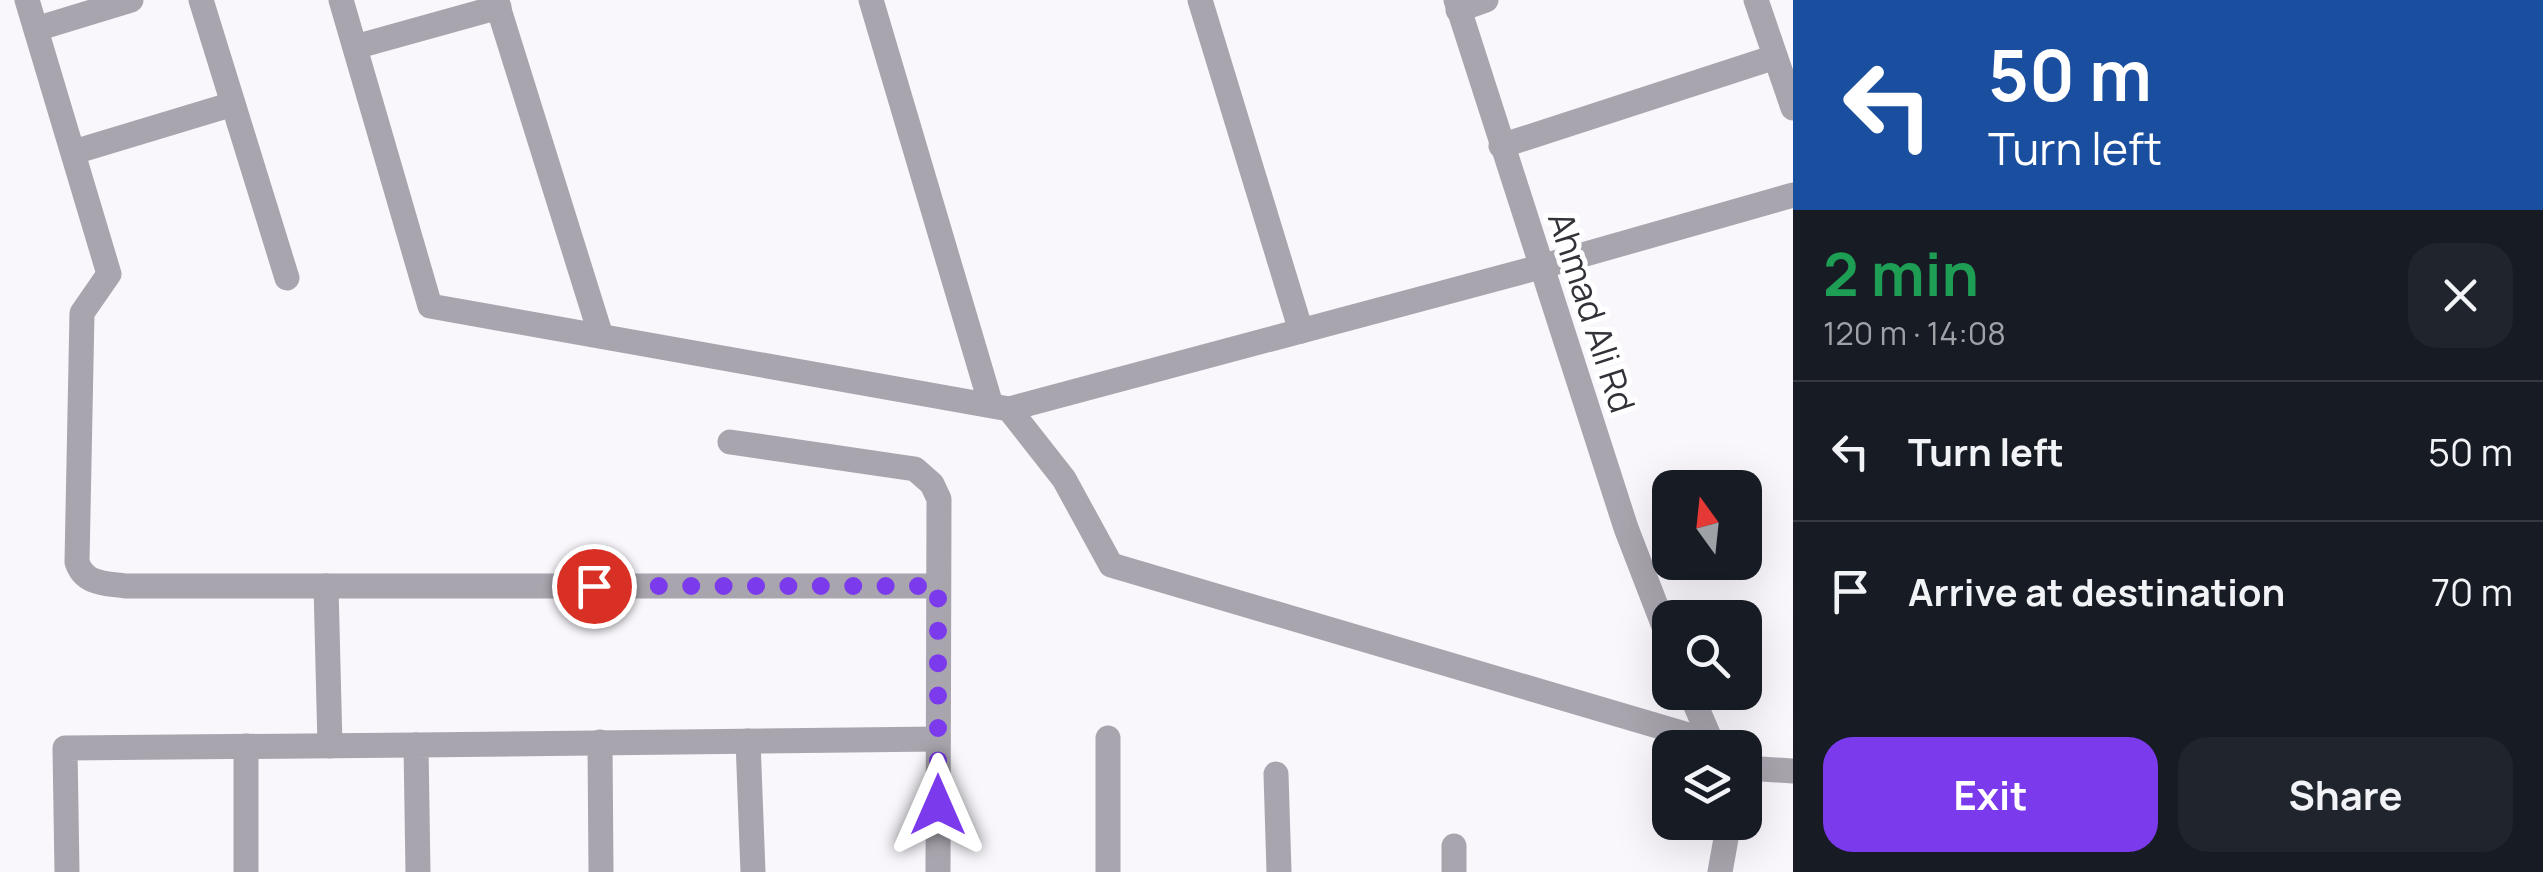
<!DOCTYPE html>
<html lang="en">
<head>
<meta charset="utf-8">
<style>
	body { margin:0; font-family:Manrope,sans-serif; background:#20242c; color:#f1f3f6; height:100vh; display:flex; flex-direction:column; font-size:38px; white-space:nowrap }
	* { box-sizing:border-box; margin:0 }
	p { font-size:32px; color:#9ea1a6 }
	.icon { flex:none; width:55px; height:55px; fill:none; stroke:currentColor; stroke-width:2; stroke-linecap:round; stroke-linejoin:round }
	.map { position:relative; flex:1; overflow:hidden }
	.details { display:flex; flex-direction:column; background:#171b24; width:750px }
	.details>* { flex:none }
	.banner { background:#1a4fa0; color:#fff; overflow:hidden }
	.needle { width:65px; rotate:345deg }
	.buttons { position:absolute; left:1652px; top:470px; display:grid; gap:20px }
	.buttons a { display:grid; place-items:center; width:110px; height:110px; border-radius:20px; background:#171b24; box-shadow:0 10px 40px #0002; font-size:50px }
	.pin { position:absolute; display:grid; place-items:center; width:85px; height:85px; color:#fff; margin:-42px; border:5px solid #fff; border-radius:50%; box-shadow:0 2px 10px #0007 }
	.me { position:absolute; width:110px; margin:-55px; rotate:0deg; stroke-linejoin:round; filter:drop-shadow(0 0 8px #0008) }
	.turn { display:flex; align-items:center; gap:35px; height:210px; padding:0 30px; font-size:45px }
	.turn .icon { width:130px; height:130px; stroke-width:2.5 }
	.turn b { display:block; font-size:70px; line-height:85px }
	.round { display:grid; place-items:center; flex:none; width:105px; height:105px; border-radius:30px; background:#20242c }
	.headline { display:flex; align-items:center; justify-content:space-between; height:170px; padding:0 30px }
	h1 { font-size:60px; font-weight:700; line-height:75px; color:#1e9e55 }
	.cta { display:flex; gap:20px; margin-top:auto; padding:20px 30px }
	.cta a { flex:1; height:115px; border-radius:30px; background:#7c3aed; color:#fff; font-size:40px; font-weight:700; line-height:115px; text-align:center }
	.cta a+a { background:#20242c; color:#f1f3f6 }
	ul { padding:0; list-style:none }
	li { display:flex; align-items:center; gap:30px; height:140px; padding:0 30px; border-top:2px solid #363941 }
	li div { flex:1 }
	li b { display:block; font-size:38px }
	li em { font-style:normal }
	main { display:flex; flex:1; min-height:0 }
	.map>svg:first-child { display:block }
</style>
</head>
<body>
<main>
<div class="map">
<svg width="1793" height="872" viewBox="0 0 1793 872">
	<rect width="100%" height="100%" fill="#f9f7fc"/>
	<g fill="none" stroke-linecap="round" stroke-linejoin="round">
		<g stroke="#a8a5ae" stroke-width="25">
			<path d="M27,0l82,274 -27,39 -5,249c7,22 27,21 48,24h813"/>
			<polyline points="201,0 287,278"/>
			<polyline points="341,0 430,306 1009,409 1064,479 1111,565 1712,742"/>
			<polyline points="496,0 601,336"/>
			<polyline points="871,0 991,405"/>
			<polyline points="1200,0 1301,331"/>
			<polyline points="1456,0 1626,528 1670,642"/>
			<polyline points="1756,0 1793,108"/>
			<polyline points="1458,10 1486,0"/>
			<polyline points="36,29 131,0"/>
			<polyline points="355,47 499,7"/>
			<polyline points="1501,146 1775,57"/>
			<polyline points="74,152 233,104"/>
			<polyline points="1009,409 1540,267 1793,195"/>
			<polyline points="730,442 915,469 932,484 939,499 938,872"/>
			<polyline points="326,586 330,746"/>
			<polyline points="1690,692 1714,748"/>
			<polyline points="1108,738 1108,872"/>
			<polyline points="748,741 753,872"/>
			<polyline points="600,742 601,872"/>
			<polyline points="246,746 246,872"/>
			<polyline points="1745,768 1793,771"/>
			<polyline points="1276,774 1279,872"/>
			<polyline points="1454,846 1454,872"/>
			<polyline points="67,872 65,748 416,745"/>
			<polyline points="418,872 416,745 938,739"/>
			<polyline points="1720,872 1729,822"/>
		</g>
	</g>
	<g fill="none" stroke-linecap="round" stroke-linejoin="round">
		<polyline stroke="#7c3aed" stroke-width="18" stroke-dasharray="0 32.4" points="594,586 938,586 938,805"/>
	</g>
	<g text-anchor="middle" dominant-baseline="central" stroke-width="10" stroke-linejoin="round" paint-order="stroke">
		<g font-size="35" fill="#343139" stroke="#fff">
			<text transform="translate(1592 312) rotate(72)">Ahmad Ali Rd</text>
		</g>
	</g>
</svg>
<div class="buttons">
<a><svg class="needle" viewBox="-14 -14 28 28"><path d="M0-13l5 13h-10z" fill="#e53935"/><path d="M0 13l5-13h-10z" fill="#9ea1a6"/></svg></a>
<a><svg class="icon" aria-label="search" viewBox="0 0 24 24"><circle cx="10" cy="10" r="6"/><path d="M15 15l6 6"/></svg></a>
<a><svg class="icon" aria-label="layers" viewBox="0 0 24 24"><path d="M12 4l9 5-9 5-9-5zM3 14l9 5 9-5"/></svg></a>
</div>
<div class="pin" style="left:594px;top:586px;background:#d93025"><svg class="icon" aria-label="arrive" viewBox="0 0 24 24"><path d="M6 21V4h12l-3 4 3 4H6"/></svg></div>
<svg class="me" style="left:938px;top:805px" viewBox="-20 -20 40 40"><path d="M0-17L14 15 0 8-14 15z" fill="#7c3aed" stroke="#fff" stroke-width="4"/></svg>
</div>
<section class="details">
<div class="banner">
<div class="turn"><svg class="icon" aria-label="left" viewBox="0 0 24 24"><path d="M17 20v-9H6M10 6l-5 5 5 5"/></svg><div><b>50 m</b>Turn left</div></div>
</div>
<div class="headline"><div><h1>2 min</h1><p>120 m · 14:08</p></div><a class="round"><svg class="icon" aria-label="close" viewBox="0 0 24 24"><path d="M6 6l12 12M18 6L6 18"/></svg></a></div>
<ul>
<li><svg class="icon" aria-label="left" viewBox="0 0 24 24"><path d="M17 20v-9H6M10 6l-5 5 5 5"/></svg><div><b>Turn left</b></div><em>50 m</em></li>
<li><svg class="icon" aria-label="arrive" viewBox="0 0 24 24"><path d="M6 21V4h12l-3 4 3 4H6"/></svg><div><b>Arrive at destination</b></div><em>70 m</em></li>
</ul>
<div class="cta"><a>Exit</a><a>Share</a></div>
</section>
</main>
</body>
</html>
